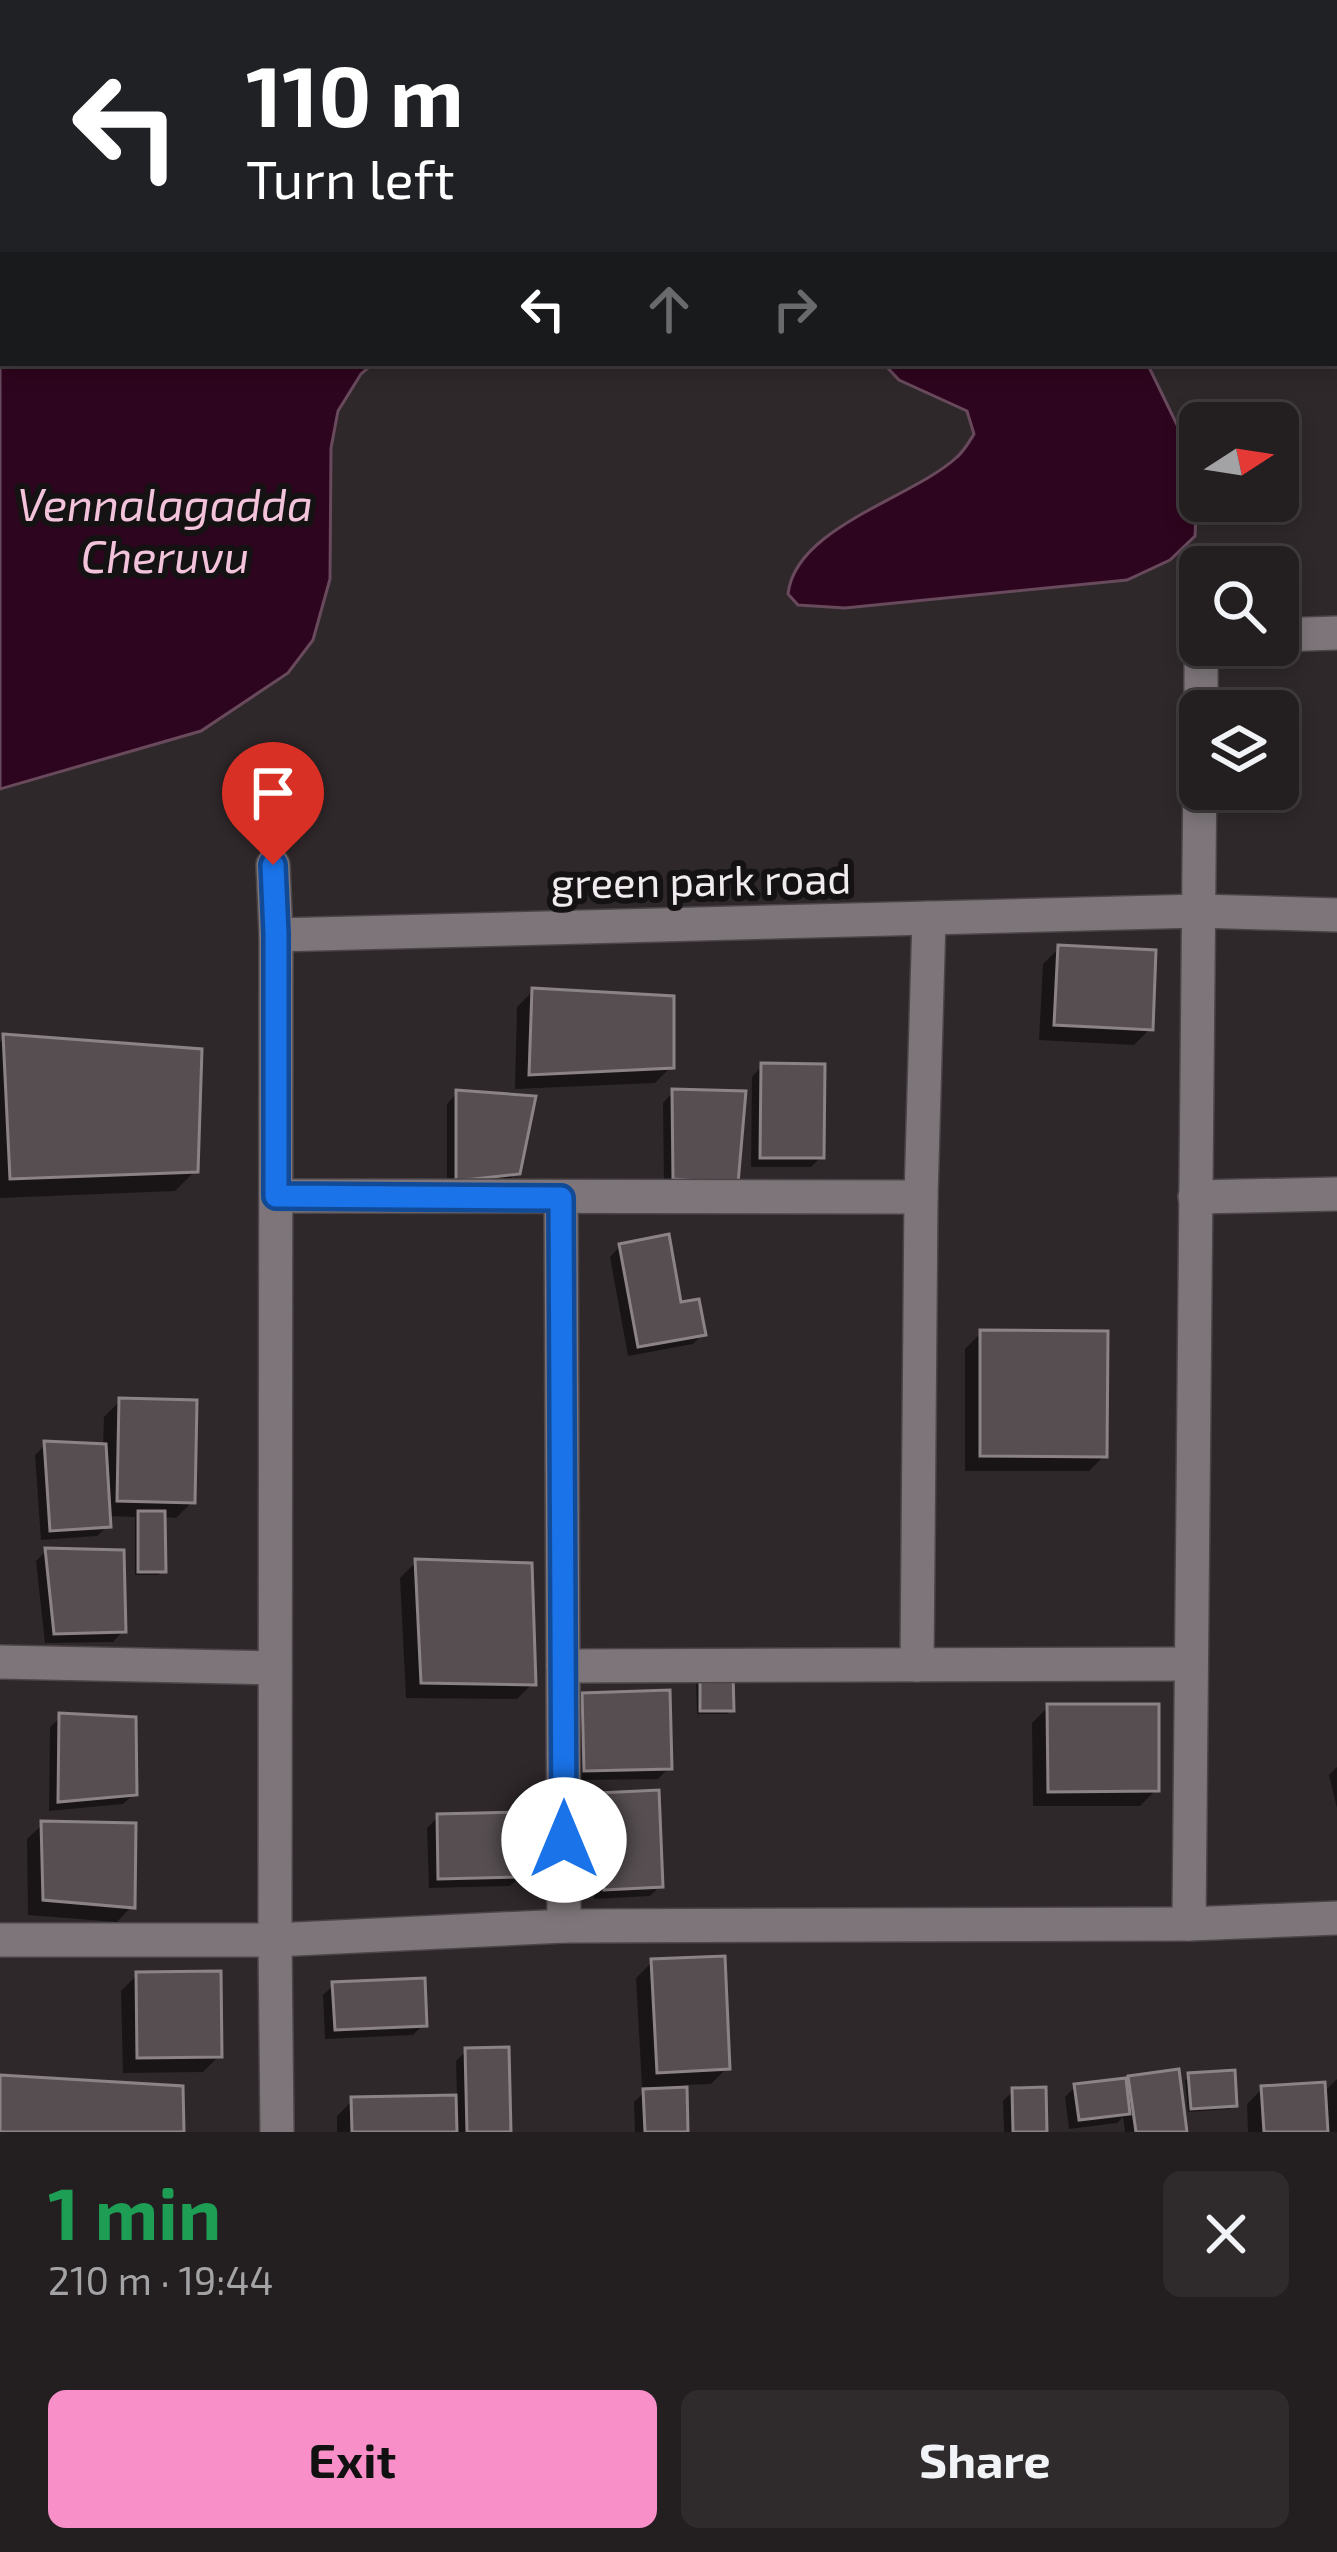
<!DOCTYPE html>
<html lang="en">
<head>
<meta charset="utf-8">
<style>
	body { margin:0; font-family:"Exo 2",sans-serif; background:#2f2b2d; color:#f1f3f6; height:100vh; display:flex; flex-direction:column; font-size:45px; white-space:nowrap }
	* { box-sizing:border-box; margin:0 }
	p { font-size:39px; color:#a3a2a5 }
	.icon { flex:none; width:66px; height:66px; fill:none; stroke:currentColor; stroke-width:2; stroke-linecap:round; stroke-linejoin:round }
	.map { position:relative; height:2132px; overflow:hidden }
	.sheet { display:flex; flex-direction:column; background:#231e20; flex:1 }
	.sheet>* { flex:none }
	.hud { position:absolute; left:0px; top:0px; width:1338px; height:366px; box-shadow:0 6px 18px #0003,0 0 0 3px #403c3e; background:#202124; color:#fff; overflow:hidden }
	.needle { width:78px; rotate:78deg }
	.buttons { position:absolute; left:1179px; top:402px; display:grid; gap:24px }
	.buttons a { display:grid; place-items:center; width:120px; height:120px; border-radius:18px; background:#231e20; box-shadow:0 6px 18px #0003,0 0 0 3px #403c3e; font-size:60px }
	.pin { position:absolute; display:grid; place-items:center; width:102px; height:102px; color:#fff; margin:-123px -51px; border-radius:50% 50% 50% 0; rotate:-45deg; box-shadow:0 0 12px #0007 }
	.pin .icon { rotate:45deg }
	.me { position:absolute; width:132px; margin:-66px; rotate:0deg; stroke-linejoin:round; filter:drop-shadow(0 0 9px #0008) }
	.turn { display:flex; align-items:center; gap:42px; height:252px; padding:0 48px; font-size:54px }
	.turn .icon { width:156px; height:156px; stroke-width:2.5 }
	.turn b { display:block; font-size:84px; line-height:102px }
	.lanes { display:flex; align-items:center; height:114px; padding:0 48px; background:#0003; justify-content:center; gap:60px; direction:ltr }
	.lanes .off { opacity:.35 }
	.round { display:grid; place-items:center; flex:none; width:126px; height:126px; border-radius:18px; background:#2f2b2d }
	.summary { display:flex; align-items:center; justify-content:space-between; height:204px; padding:0 48px }
	h1 { font-size:72px; font-weight:700; line-height:90px; color:#1e9e55 }
	.button { display:flex; gap:24px; margin-top:auto; padding:24px 48px }
	.button a { flex:1; height:138px; border-radius:18px; background:#f98fc9; color:#111; font-size:48px; font-weight:700; line-height:138px; text-align:center }
	.button a+a { background:#2f2b2d; color:#f1f3f6 }
	.map>svg:first-child { display:block }
</style>
</head>
<body>
<div class="map">
<svg width="1337" height="2132" viewBox="0 0 1337 2132">
	<rect width="100%" height="100%" fill="#2f282b"/>
	<g fill="#2e051e" stroke="#684a5c" stroke-width="3">
		<polygon points="0,0 749,0 751,3 3,3 3,363 374,363 361,374 338,411 331,448 330,579 313,640 288,673 201,731 0,789"/>
		<path d="M883,363h264l35,72 15,61 -2,40 -25,24 -43,20 -282,28 -47,-3 -10,-11c7,-67 125,-96 169,-137 7,-6 12,-15 17,-23l-7,-23 -68,-31z"/>
	</g>
	<g fill="#0007">
		<polygon points="1059,948 1150,1029 1134,1045 1039,1040 1043,964"/>
		<polygon points="533,991 671,1067 655,1083 515,1089 517,1007"/>
		<polygon points="4,1037 195,1171 175,1191 0,1198 0,1042"/>
		<polygon points="762,1066 821,1157 811,1167 751,1167 752,1077"/>
		<polygon points="673,1092 735,1182 664,1188 663,1103"/>
		<polygon points="457,1093 517,1172 506,1183 447,1190 447,1104"/>
		<polygon points="620,1246 703,1334 693,1344 628,1356 610,1257"/>
		<polygon points="981,1333 1105,1455 1089,1471 965,1471 965,1349"/>
		<polygon points="120,1401 192,1502 176,1518 162,1517 163,1571 158,1575 135,1575 135,1517 107,1516 108,1526 97,1536 41,1540 35,1455 46,1444 103,1447 104,1417"/>
		<polygon points="46,1551 123,1631 113,1642 45,1643 36,1561"/>
		<polygon points="416,1562 533,1683 517,1699 406,1698 400,1578"/>
		<polygon points="701,1677 731,1709 727,1714 697,1714 696,1681"/>
		<polygon points="583,1696 669,1768 658,1779 575,1780 573,1706"/>
		<polygon points="1048,1707 1156,1790 1140,1806 1033,1806 1032,1723"/>
		<polygon points="61,1717 134,1794 123,1804 49,1811 50,1727"/>
		<polygon points="1337,1767 1337,1808 1329,1775"/>
		<polygon points="600,1796 660,1886 650,1896 594,1899 590,1807"/>
		<polygon points="438,1817 520,1876 510,1886 429,1888 427,1828"/>
		<polygon points="43,1824 132,1906 117,1922 28,1915 27,1839"/>
		<polygon points="652,1962 727,2068 711,2084 684,2085 685,2132 635,2132 634,2102 649,2087 642,2087 636,1978"/>
		<polygon points="137,1975 219,2056 203,2072 123,2073 121,1991"/>
		<polygon points="334,1985 424,2024 413,2035 325,2039 323,1995"/>
		<polygon points="466,2051 508,2132 337,2132 337,2116 353,2100 457,2098 456,2061"/>
		<polygon points="1190,2076 1234,2105 1230,2109 1188,2112 1185,2081"/>
		<polygon points="1130,2079 1184,2132 1125,2132 1123,2117 1117,2123 1069,2129 1065,2097 1076,2086 1124,2085"/>
		<polygon points="1337,2079 1337,2132 1248,2132 1247,2104 1263,2088 1323,2093"/>
		<polygon points="1013,2091 1044,2132 1004,2132 1003,2101"/>
	</g>
	<g fill="#564e51" stroke="#8c8387" stroke-width="3">
		<polygon points="1058,945 1156,950 1153,1030 1054,1025"/>
		<polygon points="532,988 674,996 674,1068 529,1075"/>
		<polygon points="3,1034 202,1049 198,1172 10,1179"/>
		<polygon points="761,1063 825,1064 824,1158 760,1158"/>
		<polygon points="672,1089 746,1091 738,1184 673,1179"/>
		<polygon points="456,1090 536,1096 520,1174 456,1181"/>
		<polygon points="669,1234 681,1302 699,1299 706,1335 638,1347 619,1244"/>
		<polygon points="980,1330 1108,1331 1107,1457 980,1456"/>
		<polygon points="119,1398 197,1400 195,1503 117,1501"/>
		<polygon points="44,1441 106,1444 111,1527 50,1531"/>
		<polygon points="138,1511 165,1511 166,1572 138,1572"/>
		<polygon points="45,1548 124,1550 126,1632 54,1634"/>
		<polygon points="415,1559 532,1563 536,1685 421,1683"/>
		<polygon points="733,1673 734,1711 700,1711 700,1674"/>
		<polygon points="670,1690 672,1769 584,1771 582,1693"/>
		<polygon points="1047,1704 1159,1704 1159,1791 1048,1792"/>
		<polygon points="59,1713 136,1717 137,1795 58,1802"/>
		<polygon points="659,1790 663,1887 604,1890 599,1793"/>
		<polygon points="522,1812 524,1877 438,1879 437,1814"/>
		<polygon points="41,1821 136,1823 135,1908 43,1900"/>
		<polygon points="725,1956 730,2069 657,2073 651,1959"/>
		<polygon points="221,1971 222,2057 137,2058 136,1972"/>
		<polygon points="425,1978 427,2026 335,2030 332,1982"/>
		<polygon points="509,2047 511,2132 467,2132 465,2048"/>
		<polygon points="1179,2069 1187,2132 1136,2132 1128,2076"/>
		<polygon points="1235,2070 1237,2106 1191,2109 1188,2073"/>
		<polygon points="0,2075 183,2086 184,2132 0,2132"/>
		<polygon points="1126,2078 1130,2114 1079,2120 1074,2084"/>
		<polygon points="1325,2082 1328,2132 1264,2132 1261,2086"/>
		<polygon points="687,2087 688,2132 645,2132 643,2089"/>
		<polygon points="1046,2087 1047,2132 1013,2132 1012,2088"/>
		<polygon points="456,2095 457,2132 352,2132 351,2097"/>
	</g>
	<g fill="none" stroke-linecap="round" stroke-linejoin="round">
		<g stroke="#4b4548" stroke-width="36">
			<g id="minor">
				<polyline points="1278,635 1337,633"/>
				<polyline points="1201,711 1201,653 1206,645"/>
				<polyline points="1200,761 1189,1924 1337,1918"/>
				<polyline points="273,865 276,935 1198,911 1337,915"/>
				<polyline points="276,935 275,1940 277,2132"/>
				<polyline points="276,1196 921,1197"/>
				<polyline points="561,1197 564,1926"/>
				<polyline points="1195,1197 1337,1194"/>
				<polyline points="0,1662 275,1668"/>
				<polyline points="917,1665 921,1197 929,918"/>
				<polyline points="563,1666 1191,1664"/>
				<polyline points="0,1940 275,1940 564,1926 1189,1924"/>
			</g>
		</g>
		<use href="#minor" stroke="#7d7579" stroke-width="33"/>
	</g>
	<g fill="none" stroke-linecap="round" stroke-linejoin="round">
		<g stroke="#114b97" stroke-width="30">
			<polyline id="route" points="273,865 276,934 276,1196 561,1198 564,1840"/>
		</g>
		<use href="#route" stroke="#1a73e8" stroke-width="21"/>
	</g>
	<g text-anchor="middle" dominant-baseline="central" stroke-width="12" stroke-linejoin="round" paint-order="stroke">
		<g font-size="42" fill="#f0ebee" stroke="#151213">
			<text transform="translate(701 879) rotate(-1)">green park road</text>
		</g>
		<g font-size="45" font-style="italic" fill="#f2c3da" stroke="#151213">
			<text x="165" y="503">Vennalagadda<tspan x="165" dy="52">Cheruvu</tspan></text>
		</g>
	</g>
</svg>
<div class="buttons">
<a><svg class="needle" viewBox="-14 -14 28 28"><path d="M0-13l5 13h-10z" fill="#e53935"/><path d="M0 13l5-13h-10z" fill="#a3a2a5"/></svg></a>
<a><svg class="icon" aria-label="search" viewBox="0 0 24 24"><circle cx="10" cy="10" r="6"/><path d="M15 15l6 6"/></svg></a>
<a><svg class="icon" aria-label="layers" viewBox="0 0 24 24"><path d="M12 4l9 5-9 5-9-5zM3 14l9 5 9-5"/></svg></a>
</div>
<div class="pin" style="left:273px;top:865px;background:#d93025"><svg class="icon" aria-label="arrive" viewBox="0 0 24 24"><path d="M6 21V4h12l-3 4 3 4H6"/></svg></div>
<svg class="me" style="left:564px;top:1840px" viewBox="-20 -20 40 40"><circle r="19" fill="#fff"/><path d="M0-13L10 11 0 6-10 11z" fill="#1a73e8"/></svg>
<div class="hud">
<div class="turn"><svg class="icon" aria-label="left" viewBox="0 0 24 24"><path d="M17 20v-9H6M10 6l-5 5 5 5"/></svg><div><b>110 m</b>Turn left</div></div>
<div class="lanes"><svg class="icon" aria-label="left" viewBox="0 0 24 24"><path d="M17 20v-9H6M10 6l-5 5 5 5"/></svg><svg class="icon off" aria-label="ahead" viewBox="0 0 24 24"><path d="M12 20V5M6 11l6-6 6 6"/></svg><svg class="icon off" aria-label="right" viewBox="0 0 24 24"><path d="M7 20v-9h11M14 6l5 5-5 5"/></svg></div>
</div>
</div>
<section class="sheet">
<div class="summary"><div><h1>1 min</h1><p>210 m · 19:44</p></div><a class="round"><svg class="icon" aria-label="close" viewBox="0 0 24 24"><path d="M6 6l12 12M18 6L6 18"/></svg></a></div>
<div class="button"><a>Exit</a><a>Share</a></div>
</section>
</body>
</html>
